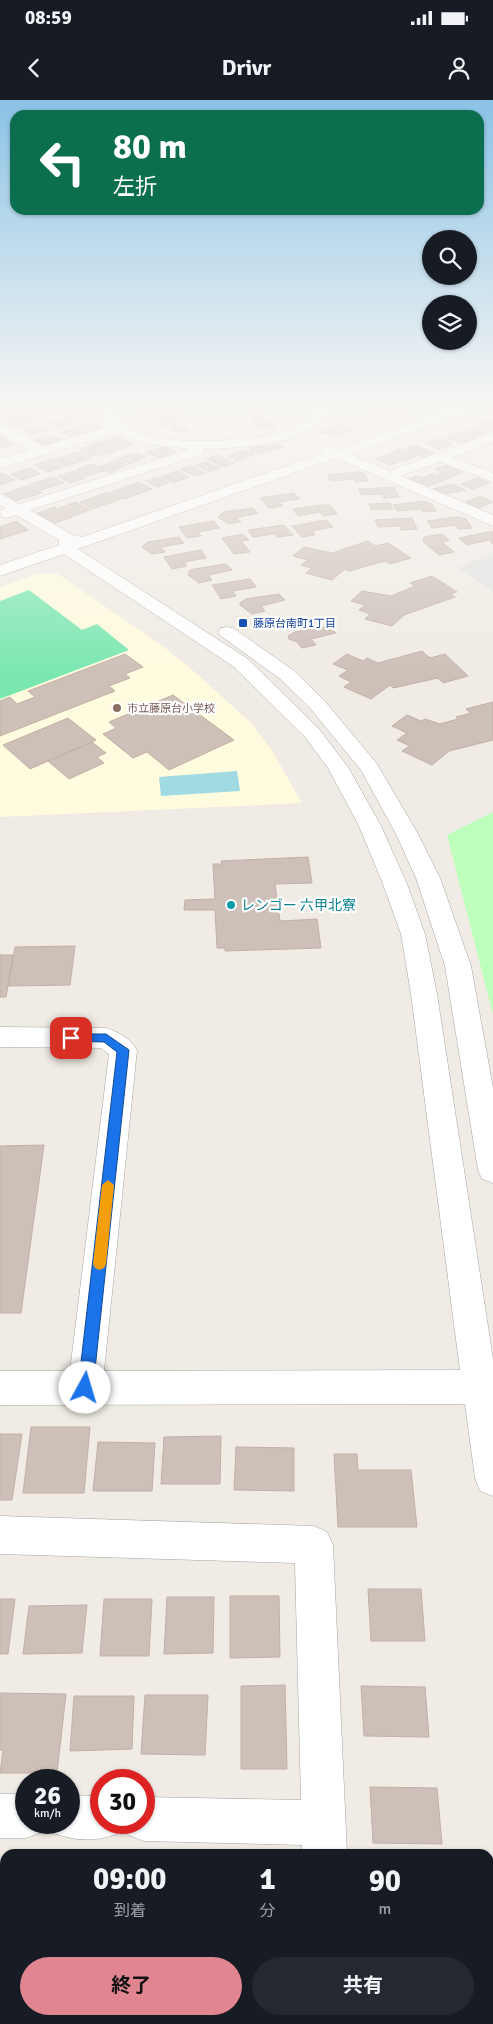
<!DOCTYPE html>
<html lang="ja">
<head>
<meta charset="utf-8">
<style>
	body { margin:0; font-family:Signika,"Noto Sans JP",sans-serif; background:#242831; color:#f1f3f6; height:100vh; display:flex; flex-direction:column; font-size:19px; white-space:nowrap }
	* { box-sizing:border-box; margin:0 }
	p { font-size:16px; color:#9ea1a6 }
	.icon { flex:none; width:28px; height:28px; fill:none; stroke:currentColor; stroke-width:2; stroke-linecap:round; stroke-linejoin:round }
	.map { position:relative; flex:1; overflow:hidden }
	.panel { position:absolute; left:0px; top:1749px; width:494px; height:176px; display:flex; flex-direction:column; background:#171b24; border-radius:15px 15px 0 0; box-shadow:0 1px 4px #0004 }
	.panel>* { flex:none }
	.top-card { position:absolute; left:10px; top:10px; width:474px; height:105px; border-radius:15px; box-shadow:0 1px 4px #0004; background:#0b6e4f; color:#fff; overflow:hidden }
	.controls { position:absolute; left:422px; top:130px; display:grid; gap:10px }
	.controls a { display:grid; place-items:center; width:55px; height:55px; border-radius:50%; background:#171b24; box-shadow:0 1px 4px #0004; font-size:25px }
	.speed { position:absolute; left:15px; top:1669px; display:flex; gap:10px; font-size:25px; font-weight:700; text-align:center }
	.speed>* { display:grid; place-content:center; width:65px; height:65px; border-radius:50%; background:#171b24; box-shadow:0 1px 4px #0004; line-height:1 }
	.speed small { font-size:12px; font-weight:400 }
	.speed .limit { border:8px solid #d22; background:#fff; color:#111 }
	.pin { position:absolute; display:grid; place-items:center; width:42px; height:42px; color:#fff; margin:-21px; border-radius:10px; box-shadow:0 2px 8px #0006 }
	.me { position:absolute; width:55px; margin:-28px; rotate:6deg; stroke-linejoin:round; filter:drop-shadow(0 0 4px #0008) }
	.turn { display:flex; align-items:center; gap:18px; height:105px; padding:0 20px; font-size:22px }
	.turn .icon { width:65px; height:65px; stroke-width:2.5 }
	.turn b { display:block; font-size:35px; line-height:42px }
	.eta { display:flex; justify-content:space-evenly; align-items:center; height:85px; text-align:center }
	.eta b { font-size:30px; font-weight:700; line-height:35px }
	.button { display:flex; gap:10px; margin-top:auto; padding:10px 20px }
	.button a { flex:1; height:58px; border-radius:30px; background:#e18691; color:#111; font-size:20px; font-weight:700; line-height:58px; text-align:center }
	.button a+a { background:#242831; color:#f1f3f6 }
	.status { display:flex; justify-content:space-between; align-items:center; height:35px; padding:0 25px; background:#171b24; direction:ltr }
	.status svg { height:14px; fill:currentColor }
	header { display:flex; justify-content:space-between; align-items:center; height:65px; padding:0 20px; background:#171b24; font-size:22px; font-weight:700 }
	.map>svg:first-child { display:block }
</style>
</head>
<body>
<div class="status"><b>08:59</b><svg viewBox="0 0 49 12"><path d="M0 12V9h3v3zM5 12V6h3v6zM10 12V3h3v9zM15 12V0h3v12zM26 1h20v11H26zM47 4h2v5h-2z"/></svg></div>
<header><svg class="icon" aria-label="back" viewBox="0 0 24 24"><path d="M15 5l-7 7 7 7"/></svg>Drivr<svg class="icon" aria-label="person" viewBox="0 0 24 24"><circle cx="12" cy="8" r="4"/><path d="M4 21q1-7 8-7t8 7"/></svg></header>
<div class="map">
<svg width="493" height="1924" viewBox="0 0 493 1924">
	<rect width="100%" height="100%" fill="#f0ebe4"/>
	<polygon fill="#fffbde" points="36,474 58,474 164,547 197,574 252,624 271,649 302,703 0,717 0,487"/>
	<polygon fill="#beffbc" points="493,712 493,915 447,735"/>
	<polygon fill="#7ae7b1" points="29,490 82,530 97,524 129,550 0,599 0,501"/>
	<polygon fill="#e3e3e3" points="493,452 493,492 459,468"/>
	<polygon fill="#a0dae2" points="237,671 240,691 161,696 159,677"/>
	<g fill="#cdc0b9" stroke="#c4afa4">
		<polygon points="26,306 43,306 45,307 30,312 21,307"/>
		<polygon points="383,306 417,306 419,307 389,317 374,311 386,307"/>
		<polygon points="54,308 63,313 43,319 34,314"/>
		<polygon points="173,308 187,319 163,326 153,317 146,318 141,314"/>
		<polygon points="13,309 23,314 9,318 0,313"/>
		<polygon points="90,309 99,315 81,320 70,315"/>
		<polygon points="256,311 278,327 264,330 254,326 250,315"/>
		<polygon points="28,315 37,320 14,327 5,322"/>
		<polygon points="67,316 78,322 59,328 48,322"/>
		<polygon points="485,320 493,323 493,330 476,324"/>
		<polygon points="92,321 104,327 90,331 78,325"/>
		<polygon points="340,324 354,330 336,336 318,332"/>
		<polygon points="183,325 189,330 176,332 170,327"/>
		<polygon points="39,326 48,330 32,335 24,330"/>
		<polygon points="478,326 490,331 475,337 463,332"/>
		<polygon points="76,327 86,332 69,337 60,332"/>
		<polygon points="460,332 474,338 460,343 446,338"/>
		<polygon points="52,335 62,340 45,346 34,340"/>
		<polygon points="0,337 2,337 14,344 0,348"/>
		<polygon points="116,337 124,340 134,345 117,350 100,342"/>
		<polygon points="440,338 453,344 439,349 425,343"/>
		<polygon points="98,342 115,351 98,356 90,356 80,350"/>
		<polygon points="276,344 283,347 260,354 249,349 263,345 267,347"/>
		<polygon points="415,345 434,353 423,357 404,349"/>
		<polygon points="165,347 176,352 158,358 146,352"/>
		<polygon points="400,349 417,356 389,365 376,359"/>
		<polygon points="245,350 255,354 237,361 227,356"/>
		<polygon points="79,352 91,358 70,365 58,358"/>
		<polygon points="137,353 146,357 130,364 119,358"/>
		<polygon points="217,355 234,363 223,367 207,359"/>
		<polygon points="56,358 69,365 47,372 34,365"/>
		<polygon points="118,360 127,365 110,373 98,367"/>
		<polygon points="206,362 220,368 209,372 196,365"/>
		<polygon points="92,364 104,371 87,376 76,370"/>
		<polygon points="447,365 454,369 463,372 446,379 437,375 443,373 435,369"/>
		<polygon points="191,366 205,373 194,376 180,369"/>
		<polygon points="31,368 40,374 21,380 11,374"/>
		<polygon points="74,371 86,378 70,383 58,376"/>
		<polygon points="177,371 189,377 173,383 161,377"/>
		<polygon points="356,372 364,373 368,381 355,382 353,379 331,381 327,375"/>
		<polygon points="3,373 15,380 0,385 0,374"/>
		<polygon points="432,374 445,380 426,387 408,379 416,376 422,378"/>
		<polygon points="54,377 64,383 41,390 31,384"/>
		<polygon points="158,377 168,383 157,387 146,381"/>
		<polygon points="478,378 489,383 472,389 461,384"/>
		<polygon points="139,382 152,389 124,399 111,392"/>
		<polygon points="452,384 465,390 445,394 433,389"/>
		<polygon points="30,385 42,393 16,401 4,394"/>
		<polygon points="394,387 399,397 384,398 382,394 361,395 359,389"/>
		<polygon points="108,392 121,399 92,409 80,402"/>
		<polygon points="293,393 300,399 279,402 283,406 269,408 260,398"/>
		<polygon points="481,396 493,402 479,408 466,402"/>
		<polygon points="423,401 431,403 436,411 423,412 420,409 397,411 393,405"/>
		<polygon points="76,402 90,410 73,416 59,408"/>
		<polygon points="390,403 393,409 371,410 369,404"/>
		<polygon points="322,405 330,405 337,414 323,416 320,412 298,416 293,409"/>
		<polygon points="55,407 72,417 52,424 35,414"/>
		<polygon points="253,408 258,413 236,418 241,422 229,424 218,417 224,412"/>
		<polygon points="458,417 466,419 472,428 458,429 455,425 432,428 427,421"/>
		<polygon points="412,418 417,429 401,430 400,426 378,427 375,420"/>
		<polygon points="326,420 333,427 312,431 315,435 302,437 292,426"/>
		<polygon points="16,421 28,430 0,439 0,427"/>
		<polygon points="214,421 219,428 198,432 201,436 187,438 179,427"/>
		<polygon points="284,425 293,435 277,437 274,434 253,437 248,430"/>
		<polygon points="488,432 493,432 493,444 489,440 467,445 459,438"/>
		<polygon points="243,434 249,440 241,441 250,452 234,454 222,438"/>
		<polygon points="442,434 449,440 442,442 454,452 439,455 423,441 424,437"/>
		<polygon points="179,437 184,443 161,447 165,452 152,454 142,447 148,442"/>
		<polygon points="368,441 375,446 388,443 411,458 390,464 385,461 349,471 345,469 332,480 306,473 312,468 301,465 308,460 293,456 304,447 332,453"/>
		<polygon points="201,450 206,458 184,462 187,466 172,469 164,457"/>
		<polygon points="226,464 232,470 208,475 212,480 199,483 188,475 190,470 194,469"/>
		<polygon points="432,476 457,492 450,494 455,497 404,515 392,526 365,519 370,514 359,510 365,505 351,501 362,491 391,496 415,486 410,483"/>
		<polygon points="250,479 256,487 233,491 236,496 221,499 212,485"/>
		<polygon points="279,494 285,500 261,506 265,511 252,514 240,505 240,503 246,499"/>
		<polygon points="329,526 336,533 311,539 316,545 302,548 297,542 289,539 288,536 295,532"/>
		<polygon points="422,551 430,558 445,554 468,576 443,583 438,578 393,588 390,585 371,599 344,587 351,582 339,576 348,570 333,564 347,554 363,561 367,558 378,563"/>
		<polygon points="125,554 143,567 125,574 130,578 109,586 115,591 0,636 0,601 10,597 17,604 35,597 28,591"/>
		<polygon points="173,595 234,640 169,670 147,652 133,658 103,634 116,628 109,622"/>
		<polygon points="493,602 493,640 449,651 432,665 402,651 410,646 397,640 407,633 392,626 407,615 421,621 425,619 440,624 458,619 456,617 471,613 466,609"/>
		<polygon points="68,618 96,640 30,669 3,645"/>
		<polygon points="92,642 106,653 97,657 104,663 69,679 48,661"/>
		<polygon points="308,757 312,783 275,784 280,821 317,819 321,848 225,851 225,848 217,848 215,810 184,810 185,800 215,799 213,764 222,764 221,761"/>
		<polygon points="75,846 70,885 8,886 15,847"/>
		<polygon points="0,855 13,855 6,897 0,897"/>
		<polygon points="44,1045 21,1213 0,1213 0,1046"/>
		<polygon points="31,1327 90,1327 84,1393 23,1393"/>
		<polygon points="0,1334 22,1334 12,1400 0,1400"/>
		<polygon points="221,1336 220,1384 161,1384 164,1337"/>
		<polygon points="98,1342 155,1343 152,1391 93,1391"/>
		<polygon points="236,1347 294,1348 294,1391 234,1390"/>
		<polygon points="334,1354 357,1354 358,1370 411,1370 417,1427 338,1427"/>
		<polygon points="368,1489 421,1489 425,1541 371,1541"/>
		<polygon points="230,1496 279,1496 280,1557 230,1558"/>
		<polygon points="167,1497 214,1497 213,1553 164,1554"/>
		<polygon points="0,1499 15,1499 8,1554 0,1554"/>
		<polygon points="104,1499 152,1499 149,1556 100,1556"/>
		<polygon points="87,1505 82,1553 23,1554 29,1506"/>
		<polygon points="285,1585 287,1669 241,1669 241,1586"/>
		<polygon points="361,1586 425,1587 429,1637 364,1636"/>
		<polygon points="0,1593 66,1594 57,1673 0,1673 3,1650 0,1650"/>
		<polygon points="145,1595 208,1595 205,1655 141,1654"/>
		<polygon points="74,1596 134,1596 132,1649 70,1651"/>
		<polygon points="370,1687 437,1688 442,1744 373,1743"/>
		<rect x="0" y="1809" width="5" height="59"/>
		<rect x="392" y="1920" width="61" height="4"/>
		<rect x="0" y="1921" width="33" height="3"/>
	</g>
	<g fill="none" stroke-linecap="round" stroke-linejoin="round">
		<g stroke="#a6a6a6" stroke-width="1">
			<g id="minor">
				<path d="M103,306h12l2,13c4,3 7,8 12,10 32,19 128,13 163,0 12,-4 22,-14 30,-23h14c-30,41 -86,41 -132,43l-1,5 -173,56 43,25 9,2 242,-84 -2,-3 2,-3 5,-1 9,3 123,-43h19l-2,3 -128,45 39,17 104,-38v9l-40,15 40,16v9l-53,-20 -39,14 92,39v11l-157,-68 -258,91 170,110 71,70 29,38 33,59 26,58 18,50 12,60 56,365v137l-13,-5 -5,-13 -10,-74 -465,1v-34h70l39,-317 -8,-6 -101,-1v-20l106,1c12,4 24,10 31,22l-33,321 356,-1 -49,-376 -10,-60 -18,-50 -24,-58 -31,-58 -23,-31 -71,-70 -170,-113 -64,22v-11l59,-20v-5l-43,-25 -10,3 -5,-2 -1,-5 5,-3 -5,-3v-11l19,10 172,-55 -46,-5 -28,-11 -117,35v-9l30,-9 -30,-17v-9l44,22 65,-20 -5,-7z"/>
				<polygon points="227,527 233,528 293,570 323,599 377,664 418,734 440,778 471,866 493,988 493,1083 482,1079 478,1070 445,866 416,778 396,734 361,670 309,607 279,578 221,536 218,532 221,528"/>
				<polygon points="0,1416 314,1426 327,1432 333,1445 347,1754 302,1754 302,1745 144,1741 128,1735 123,1722 144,1722 144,1697 301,1700 295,1463 0,1454"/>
				<polygon points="0,1694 26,1694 26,1722 45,1722 42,1732 26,1738 0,1738"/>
				<path d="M69,1695l32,1v26h20l-4,12c-22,8 -42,7 -64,-1l-4,-11h20z"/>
				<rect x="306" y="1920" width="48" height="4"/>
			</g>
		</g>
		<use href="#minor" fill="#fff" fill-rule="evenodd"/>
	</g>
	<linearGradient id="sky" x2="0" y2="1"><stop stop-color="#8bc3e6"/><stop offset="0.53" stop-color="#f8f6f3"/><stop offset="1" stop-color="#f8f6f3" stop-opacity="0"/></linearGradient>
	<rect width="493" height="575" fill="url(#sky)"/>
	<polygon fill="#1a73e8" stroke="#114b97" points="71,934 106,934 129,950 93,1288 90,1293 85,1295 80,1293 78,1288 117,952 104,942 67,941 65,938"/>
	<polygon fill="#f59e0b" points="108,1080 114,1085 106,1164 104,1168 99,1170 95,1168 93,1164 102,1085"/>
	<rect fill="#1a4fb4" stroke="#fff" stroke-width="2" x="238" y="518" width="10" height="10" rx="2.5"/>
	<circle fill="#8d6e63" stroke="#fff" stroke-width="2" cx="117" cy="608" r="5"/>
	<circle fill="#0f9aa8" stroke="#fff" stroke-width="2" cx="231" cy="805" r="5"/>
	<g text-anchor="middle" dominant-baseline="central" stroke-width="4.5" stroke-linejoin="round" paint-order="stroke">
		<g font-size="11" fill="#164399" stroke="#fff" text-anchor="start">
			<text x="253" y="523">藤原台南町1丁目</text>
		</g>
		<g font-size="11" fill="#785e54" stroke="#fff" text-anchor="start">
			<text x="127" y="608">市立藤原台小学校</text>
		</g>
		<g font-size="14" fill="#0d838f" stroke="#fff" text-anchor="start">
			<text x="241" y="805">レンゴー 六甲北寮</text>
		</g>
	</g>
</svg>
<div class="controls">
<a><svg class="icon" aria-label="search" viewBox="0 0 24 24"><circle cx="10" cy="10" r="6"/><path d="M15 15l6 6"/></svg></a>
<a><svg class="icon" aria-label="layers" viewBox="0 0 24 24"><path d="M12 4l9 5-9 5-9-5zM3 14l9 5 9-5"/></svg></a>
</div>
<div class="speed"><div>26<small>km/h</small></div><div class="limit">30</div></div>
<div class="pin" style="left:71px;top:938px;background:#d93025"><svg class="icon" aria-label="arrive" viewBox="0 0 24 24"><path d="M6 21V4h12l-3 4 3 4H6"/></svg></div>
<svg class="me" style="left:85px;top:1288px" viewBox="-20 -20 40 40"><circle r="19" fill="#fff"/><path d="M0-13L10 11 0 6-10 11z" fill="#1a73e8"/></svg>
<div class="top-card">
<div class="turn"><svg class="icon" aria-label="left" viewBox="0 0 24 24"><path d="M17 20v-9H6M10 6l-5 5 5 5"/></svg><div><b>80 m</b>左折</div></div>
</div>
<section class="panel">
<div class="eta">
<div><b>09:00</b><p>到着</p></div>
<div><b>1</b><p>分</p></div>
<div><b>90</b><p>m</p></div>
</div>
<div class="button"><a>終了</a><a>共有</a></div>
</section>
</div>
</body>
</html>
